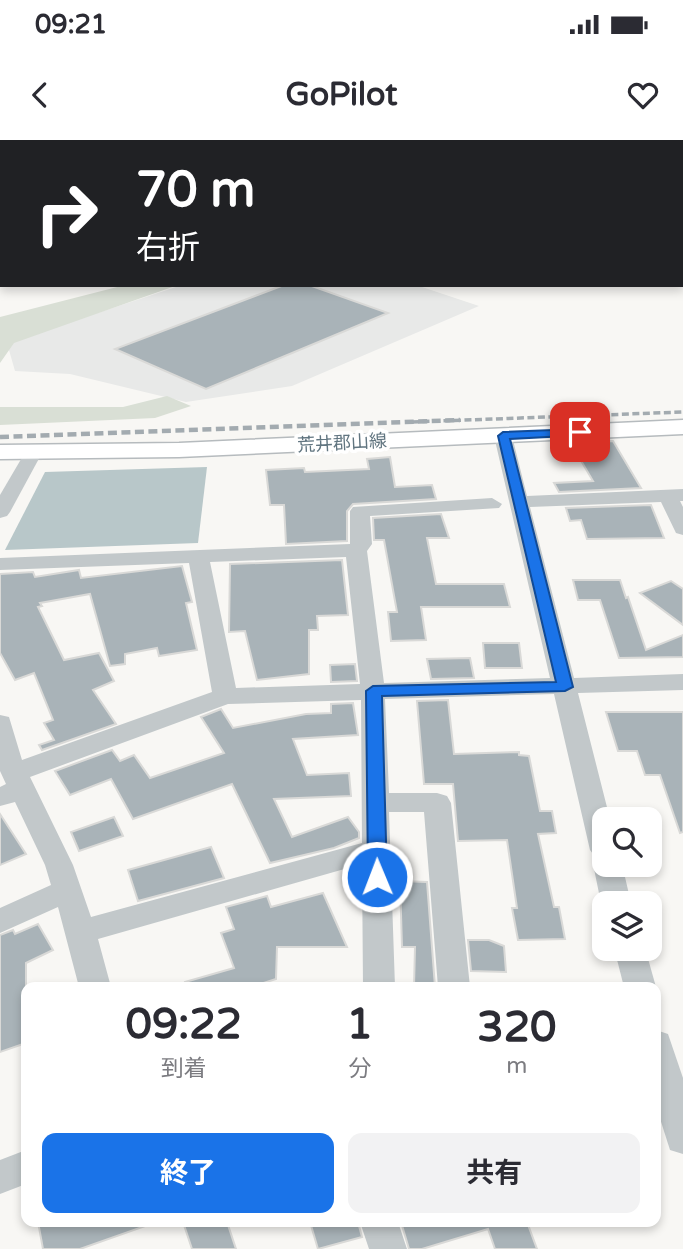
<!DOCTYPE html>
<html lang="ja">
<head>
<meta charset="utf-8">
<style>
	body { margin:0; font-family:"Varela Round","Noto Sans JP",sans-serif; background:#f2f2f3; color:#2b2b33; height:100vh; display:flex; flex-direction:column; font-size:26px; white-space:nowrap }
	* { box-sizing:border-box; margin:0 }
	p { font-size:23px; color:#7c7c81 }
	.icon { flex:none; width:38px; height:38px; fill:none; stroke:currentColor; stroke-width:2; stroke-linecap:round; stroke-linejoin:round }
	.map { position:relative; flex:1; overflow:hidden }
	.sheet { position:absolute; left:21px; top:842px; width:640px; height:245px; display:flex; flex-direction:column; background:#fff; border-radius:14px; box-shadow:0 4px 10px #0003 }
	.sheet>* { flex:none }
	.guide { position:absolute; left:0px; top:0px; width:684px; height:147px; box-shadow:0 4px 10px #0003; background:#202124; color:#fff; overflow:hidden }
	.buttons { position:absolute; left:592px; top:667px; display:grid; gap:14px }
	.buttons a { display:grid; place-items:center; width:70px; height:70px; border-radius:14px; background:#fff; box-shadow:0 4px 10px #0003; font-size:35px }
	.pin { position:absolute; display:grid; place-items:center; width:60px; height:60px; color:#fff; margin:-30px; border-radius:14px; box-shadow:0 4px 10px #0006 }
	.me { position:absolute; width:77px; margin:-38px; rotate:359deg; stroke-linejoin:round; filter:drop-shadow(0 0 5px #0008) }
	.turn { display:flex; align-items:center; gap:24px; height:147px; padding:0 21px; font-size:32px }
	.turn .icon { width:91px; height:91px; stroke-width:2.5 }
	.turn b { display:block; font-size:49px; line-height:60px }
	.eta { display:flex; justify-content:space-evenly; align-items:center; height:119px; text-align:center }
	.eta b { font-size:42px; font-weight:700; line-height:49px }
	.button { display:flex; gap:14px; margin-top:auto; padding:14px 21px }
	.button a { flex:1; height:80px; border-radius:14px; background:#1a73e8; color:#fff; font-size:28px; font-weight:700; line-height:80px; text-align:center }
	.button a+a { background:#f2f2f3; color:#2b2b33 }
	.status { display:flex; justify-content:space-between; align-items:center; height:49px; padding:0 35px; background:#fff; direction:ltr }
	.status svg { height:19px; fill:currentColor }
	header { display:flex; justify-content:space-between; align-items:center; height:91px; padding:0 21px; background:#fff; font-size:32px; font-weight:700 }
	.map>svg:first-child { display:block }
</style>
</head>
<body>
<div class="status"><b>09:21</b><svg viewBox="0 0 49 12"><path d="M0 12V9h3v3zM5 12V6h3v6zM10 12V3h3v9zM15 12V0h3v12zM26 1h20v11H26zM47 4h2v5h-2z"/></svg></div>
<header><svg class="icon" aria-label="back" viewBox="0 0 24 24"><path d="M15 5l-7 7 7 7"/></svg>GoPilot<svg class="icon" aria-label="heart" viewBox="0 0 24 24"><path d="M12 20l-8-8c-3-5 5-10 8-4 3-6 11-1 8 4z"/></svg></header>
<div class="map">
<svg width="683" height="1109" viewBox="0 0 683 1109">
	<rect width="100%" height="100%" fill="#f8f7f4"/>
	<polygon fill="#e8e9e8" points="182,145 416,145 479,166 292,246 186,262 70,234 15,231 7,203"/>
	<g fill="#d9dfd5">
		<polygon points="125,145 178,145 14,203 0,223 0,177"/>
		<polygon points="167,256 191,266 155,278 0,285 0,267 123,267"/>
	</g>
	<polygon fill="#b8c7c9" points="207,327 198,403 5,410 45,332"/>
	<g fill="#a9b3b8" stroke="#d9d9d7" stroke-width="2">
		<polygon points="284,145 309,145 388,173 206,249 115,209"/>
		<polygon points="613,301 641,348 559,352 554,343 593,341 570,302"/>
		<polygon points="390,317 395,347 432,345 436,359 353,364 347,371 347,401 286,404 284,365 270,365 266,330 304,328 305,332 369,329 367,319"/>
		<polygon points="651,365 664,398 587,399 581,380 570,381 566,368"/>
		<polygon points="441,374 449,398 427,398 436,444 504,444 510,467 421,467 426,500 391,501 388,472 397,472 384,400 374,400 373,378"/>
		<polygon points="342,420 348,475 317,476 318,490 309,490 309,534 257,540 245,491 229,492 230,424"/>
		<polygon points="182,426 192,462 186,463 197,510 159,516 157,508 125,514 125,524 110,526 90,454 40,463 42,466 38,467 64,520 99,513 114,541 93,550 116,584 42,610 39,605 54,600 44,583 53,580 34,533 15,540 0,513 0,434 33,432 35,437 79,430 81,438"/>
		<polygon points="573,440 620,440 626,458 628,457 646,510 683,495 683,517 619,518 600,460 578,460"/>
		<polygon points="671,441 683,449 683,485 640,453"/>
		<polygon points="483,503 519,503 522,528 485,528"/>
		<polygon points="470,518 474,538 431,539 427,519"/>
		<polygon points="355,524 357,541 331,542 330,525"/>
		<polygon points="448,560 454,614 519,612 519,615 529,616 540,671 552,671 556,693 538,694 554,767 559,767 565,799 518,800 512,768 517,768 507,700 458,701 453,644 424,644 417,561"/>
		<polygon points="353,563 358,595 293,599 307,635 349,633 351,656 274,659 292,697 348,677 359,692 359,698 334,708 270,723 232,644 133,679 111,639 70,655 55,631 112,610 120,621 134,615 150,638 224,613 201,577 221,569 233,588 306,574 331,573 331,564"/>
		<polygon points="606,572 683,572 683,692 680,693 660,635 645,635 637,611 618,611"/>
		<polygon points="0,674 26,714 0,725"/>
		<polygon points="114,677 123,696 79,711 71,692"/>
		<polygon points="211,707 224,738 138,761 128,730"/>
		<polygon points="400,741 427,742 435,847 414,847 415,807 402,807"/>
		<polygon points="323,753 347,807 277,807 276,839 251,847 186,847 185,842 234,828 221,793 234,789 226,767 267,756 271,767"/>
		<polygon points="38,784 53,810 26,823 26,903 0,912 0,795 13,790 15,794"/>
		<polygon points="468,800 489,800 504,806 506,832 471,831"/>
		<polygon points="38,1082 150,1082 151,1084 80,1109 43,1109"/>
		<polygon points="183,1082 227,1082 236,1109 192,1109"/>
		<polygon points="310,1082 358,1082 362,1097 318,1109"/>
		<polygon points="401,1082 527,1082 537,1109 495,1109 488,1089 422,1109 409,1109"/>
	</g>
	<g fill="none" stroke-linecap="round" stroke-linejoin="round">
		<g stroke="#b6bbbe" stroke-width="3">
			<polygon id="major" points="683,280 683,294 179,317 0,319 0,305 179,303"/>
		</g>
		<g fill="#c2c8ca" fill-rule="evenodd">
			<polygon points="18,0 37,0 17,2"/>
			<polygon points="62,0 74,0 75,2 63,2"/>
			<polygon points="279,0 297,0 278,2"/>
			<polygon points="475,0 487,0 488,2 476,2"/>
			<polygon points="576,0 586,0 587,2 575,2"/>
			<polygon points="676,0 683,0 683,5 682,2"/>
			<polygon points="0,2 2,2 0,9"/>
			<rect x="682" y="46" width="1" height="6"/>
			<polygon points="0,52 2,52 0,60"/>
			<rect x="682" y="64" width="1" height="8"/>
			<rect x="0" y="133" width="2" height="8"/>
			<path d="M503,291l9,5 15,60 156,-7v12h-3l3,6v28l-7,-2 -15,-31 -131,5 44,171 109,-4v16l-105,3 32,126h-6v45h18l9,39h-27v5l-3,-5 -8,-39 3,-6 -6,-8 -36,-156 -169,5 4,94h48l10,3 4,7 19,184h-32l-14,-175h-35l6,175h-32l-1,-123 -264,75 13,48h-32l-21,-80 -58,26v-25l51,-23 -6,-20 -30,-63 -15,4v-19l6,-3 -6,-13v-56l9,2 13,43 190,-68 -23,-129 -189,7v-12l350,-14v-33l3,-4 139,-9 10,6 -3,4 -129,8 2,28 -5,7 17,132 166,-5 -56,-242zM346,417l14,127 -124,4 -26,-126zM361,560l1,143 -271,74 -18,-52 -43,-88 198,-73z"/>
			<polygon points="33,308 42,313 10,372 7,376 0,378 0,355 27,309"/>
			<polygon points="614,808 645,808 656,847 624,847"/>
			<polygon points="656,890 668,894 683,938 683,1014 670,1010 656,966"/>
			<polygon points="26,1010 26,1044 0,1054 0,1020"/>
			<polygon points="360,1082 398,1082 407,1109 369,1109"/>
		</g>
		<use href="#major" fill="#fff" fill-rule="evenodd"/>
		<polyline stroke="#a3abb0" stroke-width="3.5" stroke-dasharray="7 3.5" stroke-linecap="butt" points="412,282 683,272"/>
		<polyline stroke="#a3abb0" stroke-width="4.5" stroke-dasharray="9 4.5" stroke-linecap="butt" points="0,297 460,280"/>
	</g>
	<polygon fill="#1a73e8" stroke="#114b97" stroke-width="2" points="580,289 585,290 585,295 510,299 573,547 565,551 382,556 387,737 384,742 370,742 368,737 366,551 373,546 556,542 498,296 503,292"/>
	<g text-anchor="middle" dominant-baseline="central" stroke-width="7" stroke-linejoin="round" paint-order="stroke">
		<g font-size="18" fill="#617580" stroke="#fff">
			<text transform="translate(342 303) rotate(-3)">荒井郡山線</text>
		</g>
	</g>
</svg>
<div class="buttons">
<a><svg class="icon" aria-label="search" viewBox="0 0 24 24"><circle cx="10" cy="10" r="6"/><path d="M15 15l6 6"/></svg></a>
<a><svg class="icon" aria-label="layers" viewBox="0 0 24 24"><path d="M12 4l9 5-9 5-9-5zM3 14l9 5 9-5"/></svg></a>
</div>
<div class="pin" style="left:580px;top:292px;background:#d93025"><svg class="icon" aria-label="arrive" viewBox="0 0 24 24"><path d="M6 21V4h12l-3 4 3 4H6"/></svg></div>
<svg class="me" style="left:377px;top:737px" viewBox="-20 -20 40 40"><circle r="17" fill="#1a73e8" stroke="#fff" stroke-width="3"/><path d="M0-11L8 9 0 5-8 9z" fill="#fff"/></svg>
<div class="guide">
<div class="turn"><svg class="icon" aria-label="right" viewBox="0 0 24 24"><path d="M7 20v-9h11M14 6l5 5-5 5"/></svg><div><b>70 m</b>右折</div></div>
</div>
<section class="sheet">
<div class="eta">
<div><b>09:22</b><p>到着</p></div>
<div><b>1</b><p>分</p></div>
<div><b>320</b><p>m</p></div>
</div>
<div class="button"><a>終了</a><a>共有</a></div>
</section>
</div>
</body>
</html>
